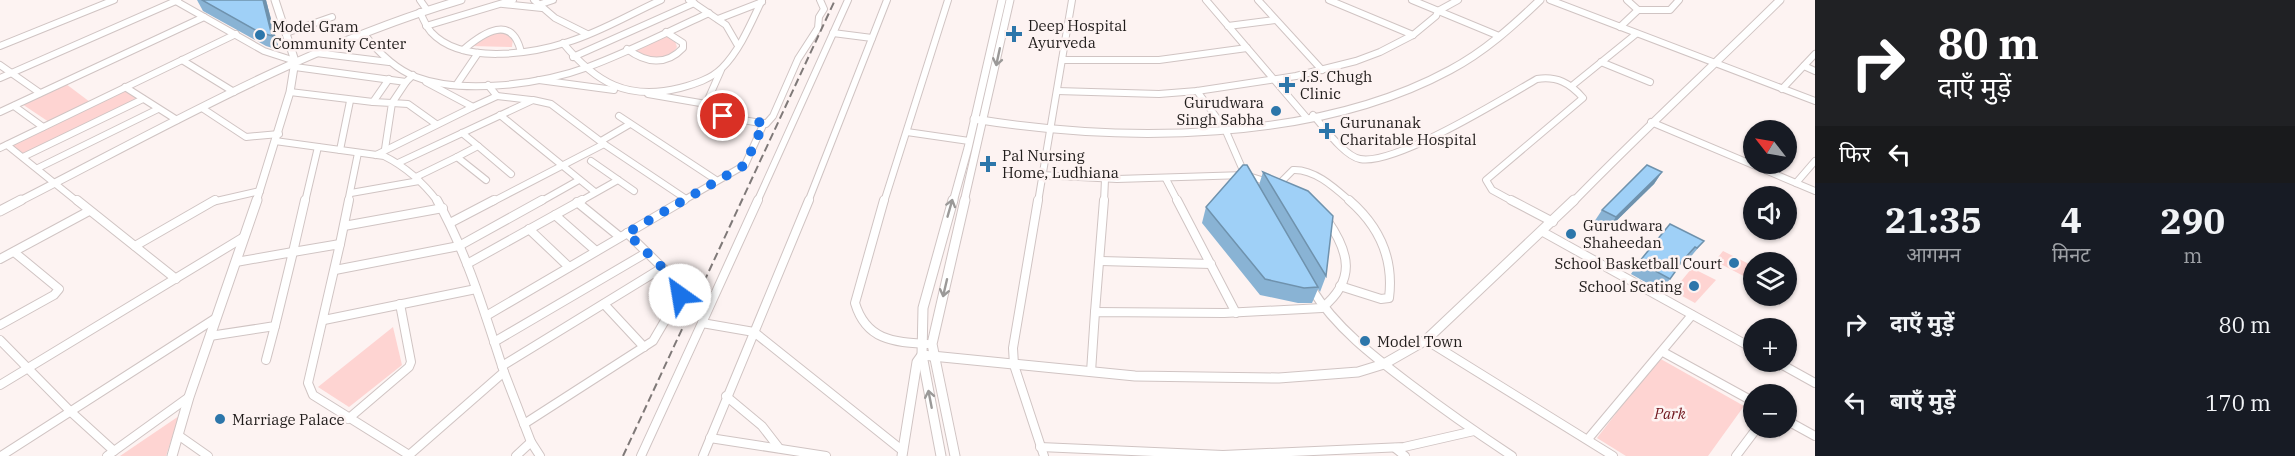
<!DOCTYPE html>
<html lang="hi">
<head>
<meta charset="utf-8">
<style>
	body { margin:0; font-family:"IBM Plex Serif","Noto Sans Devanagari",serif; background:#20242c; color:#f1f3f6; height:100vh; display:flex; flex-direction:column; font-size:22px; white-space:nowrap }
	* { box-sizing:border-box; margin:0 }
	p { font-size:20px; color:#9ea1a6 }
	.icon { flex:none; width:33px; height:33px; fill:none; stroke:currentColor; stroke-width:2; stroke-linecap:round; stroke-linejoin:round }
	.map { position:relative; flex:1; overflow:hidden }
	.panel { display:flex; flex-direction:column; background:#171b24; width:480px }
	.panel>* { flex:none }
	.banner { background:#202124; color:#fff; overflow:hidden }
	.needle { width:39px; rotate:301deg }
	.buttons { position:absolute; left:1743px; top:120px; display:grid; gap:12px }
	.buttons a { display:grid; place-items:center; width:54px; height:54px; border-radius:50%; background:#171b24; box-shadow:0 2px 4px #0004; font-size:30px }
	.pin { position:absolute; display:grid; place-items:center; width:51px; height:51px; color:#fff; margin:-26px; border:3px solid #fff; border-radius:50%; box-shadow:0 2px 6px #0007 }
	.me { position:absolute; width:66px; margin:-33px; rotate:328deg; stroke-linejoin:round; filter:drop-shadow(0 0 4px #0008) }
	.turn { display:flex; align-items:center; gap:21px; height:126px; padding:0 24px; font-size:27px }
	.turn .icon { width:78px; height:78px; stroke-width:2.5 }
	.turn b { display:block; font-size:42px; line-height:51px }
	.then { display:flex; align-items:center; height:57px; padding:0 24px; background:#0003; gap:12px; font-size:22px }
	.eta { display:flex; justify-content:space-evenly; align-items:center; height:102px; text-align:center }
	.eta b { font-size:36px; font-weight:800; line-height:42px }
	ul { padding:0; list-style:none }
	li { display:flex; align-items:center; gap:18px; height:78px; padding:0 24px }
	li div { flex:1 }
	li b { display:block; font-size:22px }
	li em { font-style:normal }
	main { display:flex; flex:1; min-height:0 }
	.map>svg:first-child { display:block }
</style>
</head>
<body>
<main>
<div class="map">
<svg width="1815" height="456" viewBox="0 0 1815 456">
	<rect width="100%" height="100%" fill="#fdf3f2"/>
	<g fill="#fed4d2">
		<polygon points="496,31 506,33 513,39 512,47 470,46 475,39"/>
		<path d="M668,36l7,5 2,6c-10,16 -29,11 -43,4z"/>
		<polygon points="66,84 90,102 49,122 22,104"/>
		<polygon points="123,89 138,99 26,156 10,144"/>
		<polygon points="1723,251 1753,266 1753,281 1715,261"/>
		<polygon points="1692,268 1716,280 1695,303 1673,291"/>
		<polygon points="393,327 402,365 349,407 318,387"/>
		<polygon points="1659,358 1744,406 1708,456 1626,456 1597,438"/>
		<polygon points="179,416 166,456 120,456"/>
	</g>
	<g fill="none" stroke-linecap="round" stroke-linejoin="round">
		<g stroke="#d0c4c3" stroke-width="8">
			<g id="minor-far1">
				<polyline points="174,0 264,51 295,61"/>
				<polyline points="420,0 427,10"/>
				<polyline points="534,0 555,18 587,34"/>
				<polyline points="689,0 726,25 737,44"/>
				<polyline points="1206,0 1306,117"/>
				<polyline points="1258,0 1322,70"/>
				<polyline points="1329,0 1413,35"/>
				<polyline points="1412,0 1499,36"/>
				<polyline points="1550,0 1815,101"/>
				<polyline points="1627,0 1638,10"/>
				<polyline points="503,4 542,8"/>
				<polyline points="538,5 553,0"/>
				<path d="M420,12c3,7 6,14 11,20 30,33 100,22 137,10 33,-10 62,-28 93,-42"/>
				<polyline points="718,19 762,2"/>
				<polyline points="426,26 513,0"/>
				<polyline points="1228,26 1275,20"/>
				<polyline points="1620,27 1638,10 1670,10 1679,0"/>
				<polyline points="286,33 332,17"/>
				<polyline points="833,33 872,38"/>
				<path d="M364,34c14,18 31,35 52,43 47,18 126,7 172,-10 41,-15 81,-36 121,-54"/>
				<path d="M563,43c33,40 65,58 117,45 15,-4 31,-9 42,-20 18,-18 29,-45 40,-68"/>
				<polyline points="0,46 114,0"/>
				<path d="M627,49c19,14 39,17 56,-1v-5l-17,-11"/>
				<path d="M463,50c21,-18 49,-36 58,2"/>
				<polyline points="316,53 389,62"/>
				<polyline points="573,57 694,3"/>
				<polyline points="182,60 234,92"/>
				<polyline points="1062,60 1159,60 1247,48"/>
				<polyline points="1601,62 1650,82"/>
				<polyline points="0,65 40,93"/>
				<polyline points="1804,66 1815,71"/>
				<polyline points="295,67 406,82 413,75"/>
				<polyline points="0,78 178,0"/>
				<polyline points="539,80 614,90"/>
				<polyline points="406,82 392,103 408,104 436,124"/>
				<polyline points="457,84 478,53"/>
				<polyline points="1573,85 1636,34"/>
				<polyline points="125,87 177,120"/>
				<polyline points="1782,89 1815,54"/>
				<polyline points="1057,91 1159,94 1197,91 1296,76 1356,61 1380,52 1413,35 1436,16 1438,11 1458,0"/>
				<polyline points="1197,91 1225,129 1245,175"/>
				<polyline points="290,92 373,102 389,79"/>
				<polyline points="648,94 706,104 726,117 766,124 773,116 798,59 818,28 819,17 824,9 820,0"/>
				<polyline points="497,96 531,100"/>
				<polyline points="373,102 392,103 385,149"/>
				<polyline points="706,104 721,70"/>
				<polyline points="14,106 43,127"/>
				<polyline points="473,107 497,96 488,85"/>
				<polyline points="202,108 246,137 279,134"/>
				<polyline points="0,112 204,17"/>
				<polyline points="500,115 595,192"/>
				<path d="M1313,115c11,12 31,41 47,44 35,7 144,-61 177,-80 20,-3 33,4 46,19l-97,82 6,10 22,12"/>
				<polyline points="619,116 716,180"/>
				<polyline points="1651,122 1815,191"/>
				<polyline points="907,132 969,141"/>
				<polyline points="462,133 478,146"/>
				<path d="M275,141l109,15c22,11 39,26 54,46"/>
				<polyline points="601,141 630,124"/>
				<polyline points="604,144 686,199 745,165 764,123"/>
				<polyline points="7,145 78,202"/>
				<polyline points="0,148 236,34"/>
				<polyline points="340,150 350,101"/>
				<polyline points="376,155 473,107 426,82"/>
				<polyline points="23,157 143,99"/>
				<polyline points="457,157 478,146 511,174"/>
				<polyline points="591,161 634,191"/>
				<polyline points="398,163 533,100 551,104 604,144 492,202"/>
				<polyline points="38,168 158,109"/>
				<polyline points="1041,175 1117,179 1245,175 1268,182"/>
				<polyline points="416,177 457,157 486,180"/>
				<polyline points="1166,179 1178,202"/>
				<polyline points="1796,183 1815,161"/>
				<path d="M1278,185l15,-15c22,-1 42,18 58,32"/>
				<polyline points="351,193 419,181"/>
				<polyline points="212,202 260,191"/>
				<polyline points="305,202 318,147"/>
				<polyline points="348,202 358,153"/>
				<polyline points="540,202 579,180"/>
				<polyline points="579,202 618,180"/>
				<polyline points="681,202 686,199"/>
				<polyline points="757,202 848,0"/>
				<polyline points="808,202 887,0"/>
				<polyline points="884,202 948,0"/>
				<polyline points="1038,202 1072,0"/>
				<polyline points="1104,202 1105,179"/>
			</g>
		</g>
		<g stroke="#d0c4c3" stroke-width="10">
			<g id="minor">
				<polyline points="77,200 176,279"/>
				<polyline points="305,200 293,252 340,244 308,383 313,395 409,455"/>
				<polyline points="758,200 702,323 754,332 903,451"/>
				<path d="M884,200l-29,103c11,37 38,39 72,41"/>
				<polyline points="1038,200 1013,348 1014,365 1044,456"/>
				<polyline points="1177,200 1236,313"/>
				<polyline points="1511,200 1553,222"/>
				<polyline points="577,202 620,237"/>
				<polyline points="555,215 596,251"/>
				<polyline points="450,223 494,200"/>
				<polyline points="344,226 443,208"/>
				<polyline points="529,229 569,267"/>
				<polyline points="1543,232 1754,349"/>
				<polyline points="340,244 349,200"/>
				<polyline points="135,246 215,200"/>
				<polyline points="0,259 89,211"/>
				<polyline points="1101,261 1211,264"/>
				<polyline points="467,264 582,200"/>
				<polyline points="335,270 459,246 542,200"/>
				<path d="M1340,286l41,13 8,-1c5,-39 -10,-72 -40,-98"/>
				<path d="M1311,288c25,40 62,68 99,96 33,25 67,49 102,72"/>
				<polyline points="604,304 644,347"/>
				<polyline points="1095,312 1104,200"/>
				<polyline points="486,316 684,200"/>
				<polyline points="324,320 476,289"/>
				<polyline points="0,325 54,295 59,289 14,252"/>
				<polyline points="210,336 275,326 293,252 236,262"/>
				<polyline points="0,340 70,411 114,451 107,456"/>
				<polyline points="1426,340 1613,456"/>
				<polyline points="494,342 646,253"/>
				<polyline points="1663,352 1754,402"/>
				<polyline points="266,360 275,326"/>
				<polyline points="1777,362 1815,383"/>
				<polyline points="502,366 662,268"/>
				<polyline points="504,372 531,442 540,456"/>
				<path d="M1091,372l4,-60 129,1 98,-5c34,-28 28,-55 5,-88"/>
				<polyline points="0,385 244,237"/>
				<polyline points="726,396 762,426 779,448"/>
				<polyline points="348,419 409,367 411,362 400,304"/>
				<polyline points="1786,420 1815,436"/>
				<polyline points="524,424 653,341 680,295 675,280 627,233"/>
				<polyline points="178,435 208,456"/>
				<polyline points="710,438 826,456"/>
				<polyline points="1588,439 1692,315"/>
				<polyline points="1040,447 1223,455 1404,447 1474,431"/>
				<polyline points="1395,448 1405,456"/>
				<polyline points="114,451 189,397"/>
				<polyline points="1,456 216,318"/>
				<path d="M408,456l96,-84c-19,-58 -37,-119 -67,-172"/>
				<polyline points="516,456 531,442"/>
				<polyline points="641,456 702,323"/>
				<polyline points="703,456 809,200"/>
				<polyline points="1736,456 1757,428"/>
			</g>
		</g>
		<g stroke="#d0c4c3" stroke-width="9">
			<g id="tertiary-far1">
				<path d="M974,119c149,24 341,24 476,-49 34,-18 63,-44 90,-70"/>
				<path d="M18,202c145,-74 287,-156 443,-202"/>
				<polyline points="256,202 290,92 295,61 275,0"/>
				<polyline points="953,202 968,148 1002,0"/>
				<polyline points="964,202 1010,0"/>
				<path d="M1573,202c67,-69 138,-134 207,-202"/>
			</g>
		</g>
		<g stroke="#d0c4c3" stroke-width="11">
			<g id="tertiary">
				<polyline points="0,211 21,200"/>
				<polyline points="172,456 189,397 257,200"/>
				<polyline points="902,456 917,362 922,355 1135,376 1279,378 1358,372 1384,364 1426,340 1574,200"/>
				<polyline points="941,456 922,355 923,308 953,200"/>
				<polyline points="955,456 932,344 965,200"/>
			</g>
		</g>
		<use href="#minor-far1" stroke="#fff" stroke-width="6"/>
		<use href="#minor" stroke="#fff" stroke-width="8"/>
		<use href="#tertiary-far1" stroke="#fff" stroke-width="7"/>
		<use href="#tertiary" stroke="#fff" stroke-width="9"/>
		<polyline stroke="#7f7978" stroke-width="2" stroke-dasharray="8 4" stroke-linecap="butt" points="623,456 835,0"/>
	</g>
	<g fill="#89b3d4">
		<polygon points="197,0 266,0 279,50 266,46 203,11"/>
		<polygon points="1263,172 1326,276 1320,292 1318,289 1312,303 1298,303 1260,295 1202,223 1206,207 1259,185"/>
		<polygon points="1662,172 1654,184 1608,229 1594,222 1602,210"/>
		<polygon points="1704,241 1688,260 1686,258 1674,272 1675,272 1661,291 1631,274 1639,262"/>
	</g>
	<g fill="#6f92ad">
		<polygon points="263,0 266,0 279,50 272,36"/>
		<polygon points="1662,172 1654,184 1608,229 1616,217"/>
		<polygon points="1695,247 1686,258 1668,278 1673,271"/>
	</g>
	<g fill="#9fd0f7" stroke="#6f92ad" stroke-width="1.5">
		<polygon points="202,0 263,0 272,36 259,32"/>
		<polygon points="1243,165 1247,165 1318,287 1304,288 1265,279 1206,207"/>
		<polygon points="1647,165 1662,172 1616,217 1602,210"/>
		<polygon points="1263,172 1308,191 1333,216 1326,276"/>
		<polygon points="1670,224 1704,241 1697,248 1695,247 1673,271 1675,272 1670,279 1639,262"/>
	</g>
	<defs><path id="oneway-shaft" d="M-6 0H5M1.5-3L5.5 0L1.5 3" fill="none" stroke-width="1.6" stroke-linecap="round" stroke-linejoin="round" transform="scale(1.5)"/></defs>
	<g stroke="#9b9998">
		<use href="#oneway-shaft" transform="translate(998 57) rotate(102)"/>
		<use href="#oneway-shaft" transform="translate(950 208) rotate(-74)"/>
		<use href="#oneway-shaft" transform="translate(945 288) rotate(103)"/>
		<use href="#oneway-shaft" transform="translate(930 399) rotate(-101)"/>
	</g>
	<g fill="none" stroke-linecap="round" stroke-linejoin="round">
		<polyline stroke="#1a73e8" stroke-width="10" stroke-dasharray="0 18" points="680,295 675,280 627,233 745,165 764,123 723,116"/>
	</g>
	<g fill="#2c76aa" stroke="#fdf3f2" stroke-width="2">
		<path d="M1011 25h6v6h6v6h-6v6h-6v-6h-6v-6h6z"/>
		<circle cx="260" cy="35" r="6"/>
		<path d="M1284 76h6v6h6v6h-6v6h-6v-6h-6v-6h6z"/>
		<circle cx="1276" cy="111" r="6"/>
		<path d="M1324 122h6v6h6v6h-6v6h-6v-6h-6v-6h6z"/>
		<path d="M985 155h6v6h6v6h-6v6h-6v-6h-6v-6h6z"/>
		<circle cx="1571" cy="234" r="6"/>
		<circle cx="1734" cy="263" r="6"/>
		<circle cx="1694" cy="286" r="6"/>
		<circle cx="1365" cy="341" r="6"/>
		<circle cx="220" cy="419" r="6"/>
	</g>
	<g text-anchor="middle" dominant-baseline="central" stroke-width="5" stroke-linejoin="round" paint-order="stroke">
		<g font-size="15" fill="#201c1b" stroke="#fdf3f2" text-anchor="start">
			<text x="1028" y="25">Deep Hospital<tspan x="1028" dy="17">Ayurveda</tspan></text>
			<text x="272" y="26">Model Gram<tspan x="272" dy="17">Community Center</tspan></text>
			<text x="1300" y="76">J.S. Chugh<tspan x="1300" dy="17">Clinic</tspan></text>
			<text x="1264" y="102" text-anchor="end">Gurudwara<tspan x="1264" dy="17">Singh Sabha</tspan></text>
			<text x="1340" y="122">Gurunanak<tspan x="1340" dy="17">Charitable Hospital</tspan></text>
			<text x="1002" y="155">Pal Nursing<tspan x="1002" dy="17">Home, Ludhiana</tspan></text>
			<text x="1583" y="225">Gurudwara<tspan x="1583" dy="17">Shaheedan</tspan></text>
			<text x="1722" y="263" text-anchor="end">School Basketball Court</text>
			<text x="1682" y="286" text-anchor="end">School Scating</text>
			<text x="1377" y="341">Model Town</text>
			<text x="232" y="419">Marriage Palace</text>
		</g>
		<g font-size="15" font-style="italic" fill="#70161d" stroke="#fdf3f2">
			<text x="1670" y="413">Park</text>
		</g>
	</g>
</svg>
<div class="buttons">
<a><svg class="needle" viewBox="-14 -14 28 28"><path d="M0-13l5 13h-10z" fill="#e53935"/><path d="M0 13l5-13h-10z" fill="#9ea1a6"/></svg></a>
<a><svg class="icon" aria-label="sound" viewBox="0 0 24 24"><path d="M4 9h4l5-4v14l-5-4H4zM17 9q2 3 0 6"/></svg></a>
<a><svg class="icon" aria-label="layers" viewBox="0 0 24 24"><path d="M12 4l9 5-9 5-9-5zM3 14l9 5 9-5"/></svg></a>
<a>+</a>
<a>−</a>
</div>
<div class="pin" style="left:723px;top:116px;background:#d93025"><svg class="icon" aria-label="arrive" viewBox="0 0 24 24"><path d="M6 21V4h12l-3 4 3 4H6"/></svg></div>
<svg class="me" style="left:680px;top:295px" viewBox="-20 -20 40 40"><circle r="19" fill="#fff"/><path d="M0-13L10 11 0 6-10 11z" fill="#1a73e8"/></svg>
</div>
<section class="panel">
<div class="banner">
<div class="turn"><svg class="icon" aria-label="right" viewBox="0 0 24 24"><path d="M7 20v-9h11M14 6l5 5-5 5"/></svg><div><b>80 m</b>दाएँ मुड़ें</div></div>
<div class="then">फिर<svg class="icon" aria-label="left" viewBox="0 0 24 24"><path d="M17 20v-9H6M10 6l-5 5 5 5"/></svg></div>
</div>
<div class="eta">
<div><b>21:35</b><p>आगमन</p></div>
<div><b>4</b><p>मिनट</p></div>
<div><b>290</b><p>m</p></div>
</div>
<ul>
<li><svg class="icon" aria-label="right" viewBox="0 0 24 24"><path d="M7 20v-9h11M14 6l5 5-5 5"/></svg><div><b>दाएँ मुड़ें</b></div><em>80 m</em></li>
<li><svg class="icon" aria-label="left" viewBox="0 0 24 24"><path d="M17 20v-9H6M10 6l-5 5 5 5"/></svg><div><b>बाएँ मुड़ें</b></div><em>170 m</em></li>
</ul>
</section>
</main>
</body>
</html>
